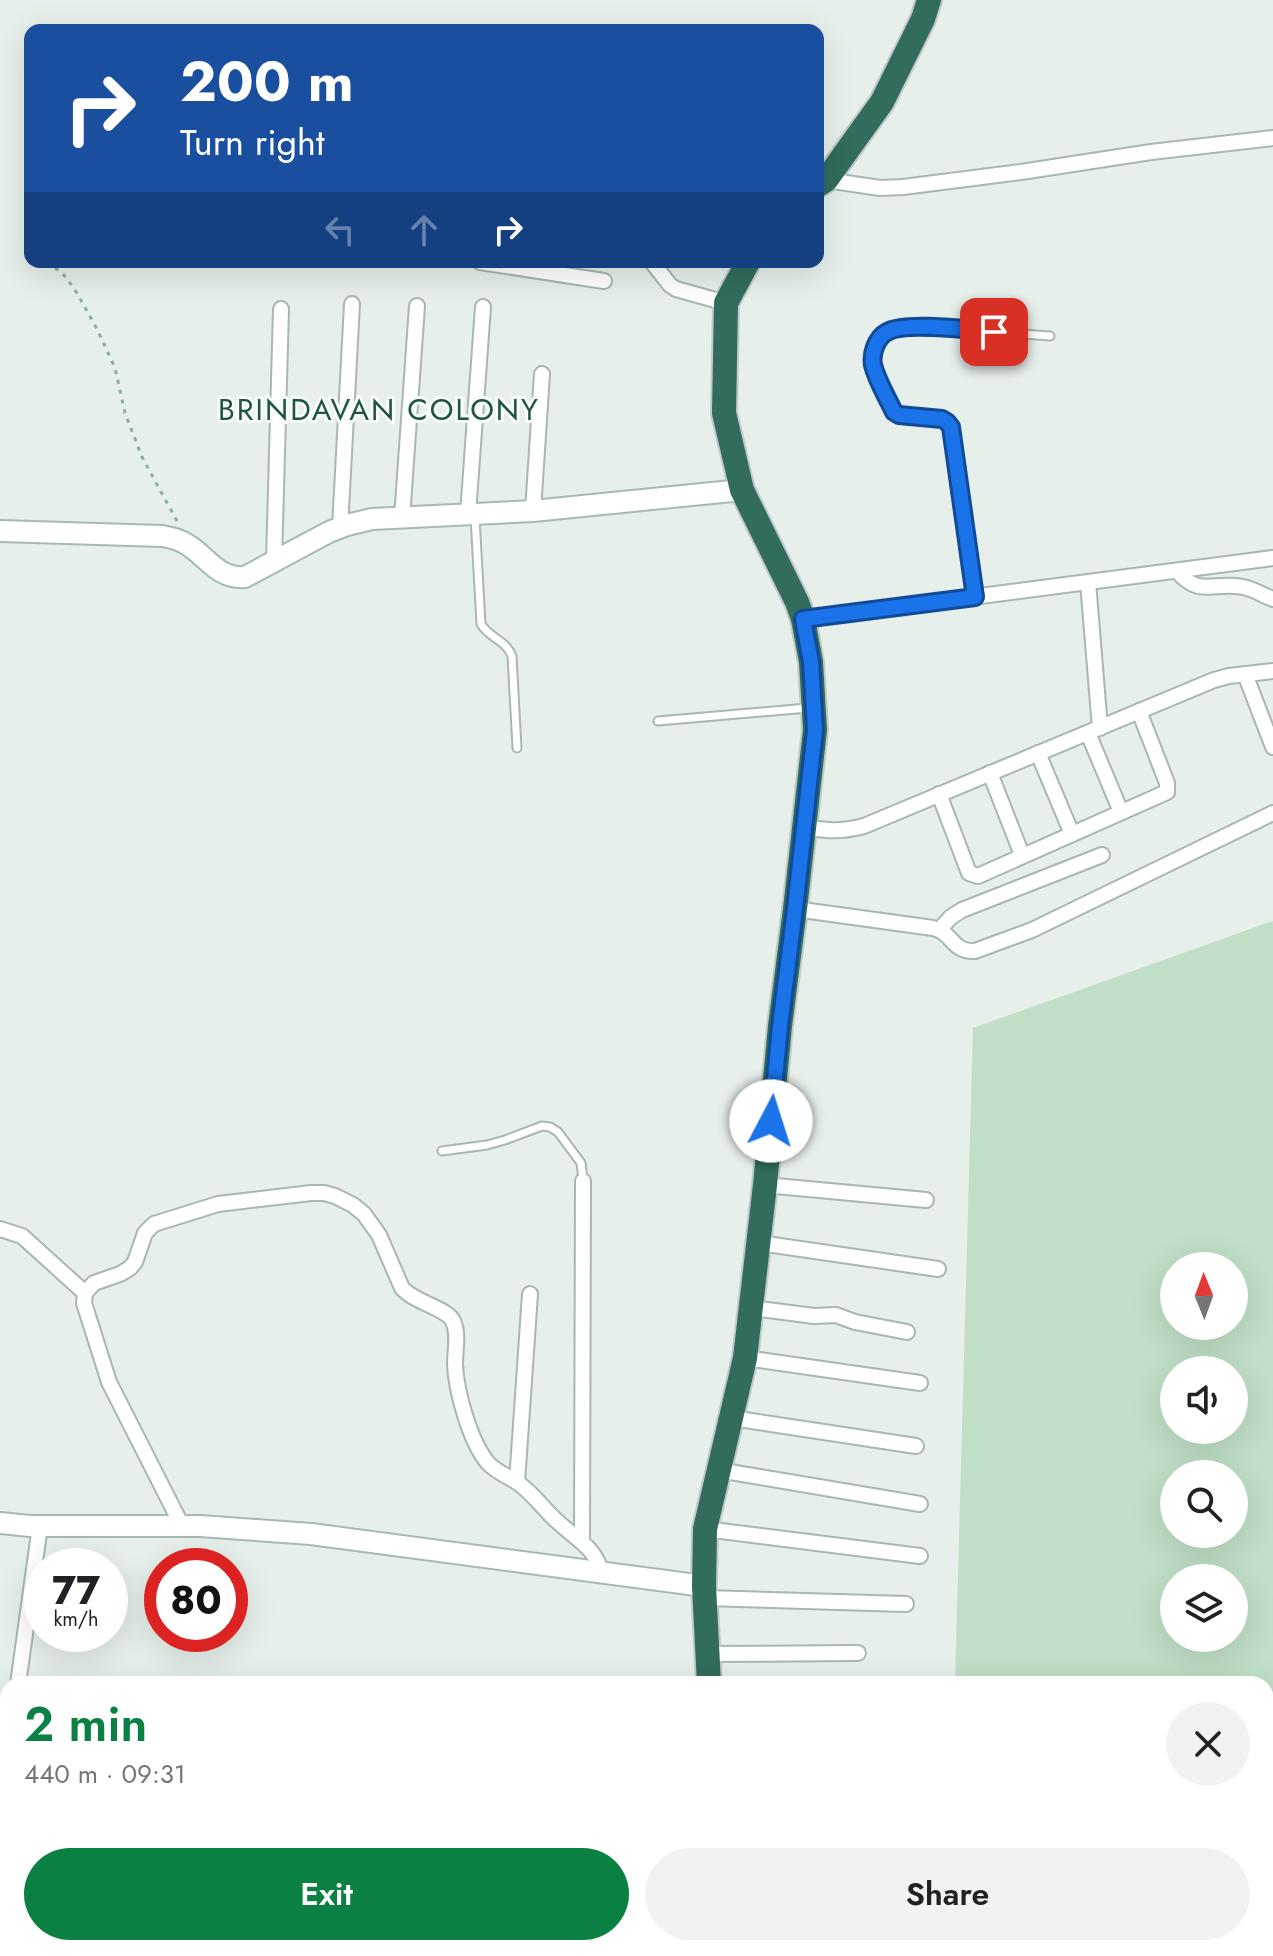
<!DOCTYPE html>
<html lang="en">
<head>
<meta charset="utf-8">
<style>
	body { margin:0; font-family:Jost,sans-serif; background:#f2f2f2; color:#202124; height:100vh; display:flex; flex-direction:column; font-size:30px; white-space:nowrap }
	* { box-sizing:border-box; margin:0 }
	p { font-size:26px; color:#757577 }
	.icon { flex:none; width:44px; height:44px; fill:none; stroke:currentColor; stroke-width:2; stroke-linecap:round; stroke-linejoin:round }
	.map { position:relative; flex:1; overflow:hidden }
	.panel { position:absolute; left:0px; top:1676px; width:1274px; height:280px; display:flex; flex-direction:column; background:#fff; border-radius:24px 24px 0 0; box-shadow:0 8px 32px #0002 }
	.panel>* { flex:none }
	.hud { position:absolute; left:24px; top:24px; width:800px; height:244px; border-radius:16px; box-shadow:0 8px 32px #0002; background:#1a4fa0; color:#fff; overflow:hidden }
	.needle { width:52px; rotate:359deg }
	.fabs { position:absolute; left:1160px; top:1252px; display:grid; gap:16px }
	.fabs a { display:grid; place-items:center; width:88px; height:88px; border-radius:50%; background:#fff; box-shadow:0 8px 32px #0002; font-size:40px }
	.speed { position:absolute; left:24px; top:1548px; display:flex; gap:16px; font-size:40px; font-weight:700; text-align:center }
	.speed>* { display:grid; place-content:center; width:104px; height:104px; border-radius:50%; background:#fff; box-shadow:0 8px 32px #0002; line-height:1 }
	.speed small { font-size:20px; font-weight:400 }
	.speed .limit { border:12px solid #d22; background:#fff; color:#111 }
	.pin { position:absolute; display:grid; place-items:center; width:68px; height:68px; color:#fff; margin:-34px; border-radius:16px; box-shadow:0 4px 12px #0006 }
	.me { position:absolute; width:88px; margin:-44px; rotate:5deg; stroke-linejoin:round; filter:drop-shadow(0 0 6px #0008) }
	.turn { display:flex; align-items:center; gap:28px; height:168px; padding:0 24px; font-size:36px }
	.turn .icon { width:104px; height:104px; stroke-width:2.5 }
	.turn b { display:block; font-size:56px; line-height:68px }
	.lanes { display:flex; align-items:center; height:76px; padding:0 24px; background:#0003; justify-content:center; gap:40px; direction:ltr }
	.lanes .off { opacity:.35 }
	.round { display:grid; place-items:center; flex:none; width:84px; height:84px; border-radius:42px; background:#f2f2f2 }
	.overview { display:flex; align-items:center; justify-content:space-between; height:136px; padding:0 24px }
	h1 { font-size:48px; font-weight:600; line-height:60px; color:#0b8043 }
	.cta { display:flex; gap:16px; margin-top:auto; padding:16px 24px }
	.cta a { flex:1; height:92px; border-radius:48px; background:#0b8043; color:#fff; font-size:32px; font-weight:600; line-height:92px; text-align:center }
	.cta a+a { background:#f2f2f2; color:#202124 }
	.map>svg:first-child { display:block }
</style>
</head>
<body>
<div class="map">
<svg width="1273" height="1956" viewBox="0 0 1273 1956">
	<rect width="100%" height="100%" fill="#e6efea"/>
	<path fill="#c0dfc6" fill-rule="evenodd" d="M1273,921v1035h-325v-8h318v-264h-311l18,-656zM1174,1266h60v60h-60zM1174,1370h60v60h-60zM1174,1474h60v60h-60zM1234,1578v60h-60v-60z"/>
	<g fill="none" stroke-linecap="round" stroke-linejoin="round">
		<g stroke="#a8b7b1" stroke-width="11">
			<g id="lane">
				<path d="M475,517l6,107c8,14 25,16 31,32l5,92"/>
				<polyline points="975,597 951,427 947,422 942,419 899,415 894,412 874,366 873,357 879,340 887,332 899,328 939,328 1050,336"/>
				<polyline points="658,721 808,708"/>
				<polyline points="442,1151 487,1145 505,1140 542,1126 550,1127 558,1132 581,1163 583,1180"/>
			</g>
		</g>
		<g stroke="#a8b7b1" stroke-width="18">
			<g id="street">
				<polyline points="826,180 880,188 903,187 1021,172 1151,152 1273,138"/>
				<polyline points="480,262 604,281"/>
				<polyline points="652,262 670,285 676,289 726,303"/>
				<polyline points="533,511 542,374"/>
				<polyline points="468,514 483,307"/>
				<polyline points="402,518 417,306"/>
				<polyline points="340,528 352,304"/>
				<polyline points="274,561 281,309"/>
				<path d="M1177,571c23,27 36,10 66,16 10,2 20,8 30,12"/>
				<polyline points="1088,582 1100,728"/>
				<polyline points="803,619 1273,558"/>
				<polyline points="1245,674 1273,747"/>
				<polyline points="1088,733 1121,812"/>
				<polyline points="1038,753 1072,834"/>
				<polyline points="990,773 1022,855"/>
				<polyline points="939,794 969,873 978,876 1167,792 1167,783 1139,711"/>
				<path d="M804,827c24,4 37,5 60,-1l350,-146 15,-4 44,-5"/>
				<path d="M795,909l138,19c21,5 18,24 42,23l57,-21 241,-117"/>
				<polyline points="940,929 951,917 962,910 1102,855"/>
				<polyline points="765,1185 926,1200"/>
				<polyline points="0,1229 22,1236 85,1293"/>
				<polyline points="759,1243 938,1269"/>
				<polyline points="752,1308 814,1316 836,1315 855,1322 907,1332"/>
				<polyline points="745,1358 920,1383"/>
				<polyline points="732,1418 916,1446"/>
				<polyline points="718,1470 920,1504"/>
				<polyline points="517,1482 530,1294"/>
				<path d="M182,1526l-73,-144 -25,-79 1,-10 9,-10 26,-9 10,-6 5,-6 10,-29 9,-9 64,-20 93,-11h13l11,3 18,9 11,9 15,21 23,53c13,15 45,20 51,33 6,13 2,29 2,43 1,27 15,78 33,99 8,9 20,13 30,20 16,11 26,27 40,39 17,16 38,26 43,50"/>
				<polyline points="705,1529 920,1556"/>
				<polyline points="582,1540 583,1181"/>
				<polyline points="705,1598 906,1604"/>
				<polyline points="708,1654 858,1653"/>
				<polyline points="18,1684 40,1526"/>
				<polyline points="0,1752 7,1745 8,1739"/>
				<polyline points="596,1948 596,1956"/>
			</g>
		</g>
		<g stroke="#a5bab1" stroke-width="24">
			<g id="secondary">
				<path d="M0,531l162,5c11,2 20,4 29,11 19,14 29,32 54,30l84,-45 18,-7 25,-6 161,-8 209,-21"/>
				<polyline points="0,1523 30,1526 200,1526 311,1534 704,1586"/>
			</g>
		</g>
		<g stroke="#c2cac7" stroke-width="28">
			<g id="highway">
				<polyline points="818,185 826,180 882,102 923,19 929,0"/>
				<polyline points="709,1684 704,1586 705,1529 745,1358 765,1185 780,1026 795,909 815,730 811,662 803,619 797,602 742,490 724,413 726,303 748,262"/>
				<polyline points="699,1956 699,1948"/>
			</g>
		</g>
		<polyline stroke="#87b1a1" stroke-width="3" stroke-dasharray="4 6" stroke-linecap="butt" points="47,262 62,273 74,288 97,329 115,368 125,413 142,457 177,521"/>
		<use href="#lane" stroke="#fff" stroke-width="7"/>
		<use href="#street" stroke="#fff" stroke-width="14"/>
		<use href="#secondary" stroke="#fff" stroke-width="20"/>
		<use href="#highway" stroke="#316c5c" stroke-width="24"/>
	</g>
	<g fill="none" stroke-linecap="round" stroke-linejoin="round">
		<g stroke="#114b97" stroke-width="20">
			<path id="route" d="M771,1121l9,-95 15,-117 20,-179 -4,-68 -8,-43 172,-22 -24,-170 -4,-5 -5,-3 -43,-4 -5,-3c-7,-15 -17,-31 -21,-47 -2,-11 3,-27 14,-33 18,-11 84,-2 107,0"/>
		</g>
		<use href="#route" stroke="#1a73e8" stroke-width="14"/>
	</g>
	<g text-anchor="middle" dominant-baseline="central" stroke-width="6" stroke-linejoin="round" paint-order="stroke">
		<g font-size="30" letter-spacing="2" fill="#215343" stroke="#f7fbf9">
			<text x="379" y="409">BRINDAVAN COLONY</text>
		</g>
	</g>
</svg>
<div class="fabs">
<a><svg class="needle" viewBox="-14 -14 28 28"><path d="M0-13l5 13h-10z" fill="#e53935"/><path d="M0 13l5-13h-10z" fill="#757577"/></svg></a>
<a><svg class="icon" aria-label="sound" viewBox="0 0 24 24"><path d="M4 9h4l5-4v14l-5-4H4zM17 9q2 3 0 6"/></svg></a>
<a><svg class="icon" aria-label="search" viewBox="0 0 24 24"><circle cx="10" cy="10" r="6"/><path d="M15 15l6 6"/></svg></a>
<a><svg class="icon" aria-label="layers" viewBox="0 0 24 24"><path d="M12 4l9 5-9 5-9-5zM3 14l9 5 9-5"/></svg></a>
</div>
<div class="speed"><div>77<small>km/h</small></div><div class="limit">80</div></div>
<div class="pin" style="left:994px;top:332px;background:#d93025"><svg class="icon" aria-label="arrive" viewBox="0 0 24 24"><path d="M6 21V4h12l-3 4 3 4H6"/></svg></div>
<svg class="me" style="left:771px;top:1121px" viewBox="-20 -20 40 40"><circle r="19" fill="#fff"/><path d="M0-13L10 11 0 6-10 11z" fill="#1a73e8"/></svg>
<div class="hud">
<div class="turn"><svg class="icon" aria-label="right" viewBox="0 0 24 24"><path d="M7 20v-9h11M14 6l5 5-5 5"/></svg><div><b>200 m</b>Turn right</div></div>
<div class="lanes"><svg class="icon off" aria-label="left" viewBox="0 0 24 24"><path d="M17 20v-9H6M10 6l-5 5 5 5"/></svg><svg class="icon off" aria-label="ahead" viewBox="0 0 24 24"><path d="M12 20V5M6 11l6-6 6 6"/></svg><svg class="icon" aria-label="right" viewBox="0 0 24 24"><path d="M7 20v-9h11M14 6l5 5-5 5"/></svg></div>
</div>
<section class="panel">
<div class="overview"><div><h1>2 min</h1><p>440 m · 09:31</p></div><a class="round"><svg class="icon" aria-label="close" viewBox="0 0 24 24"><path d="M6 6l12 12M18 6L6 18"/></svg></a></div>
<div class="cta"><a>Exit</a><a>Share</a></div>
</section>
</div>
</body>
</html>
